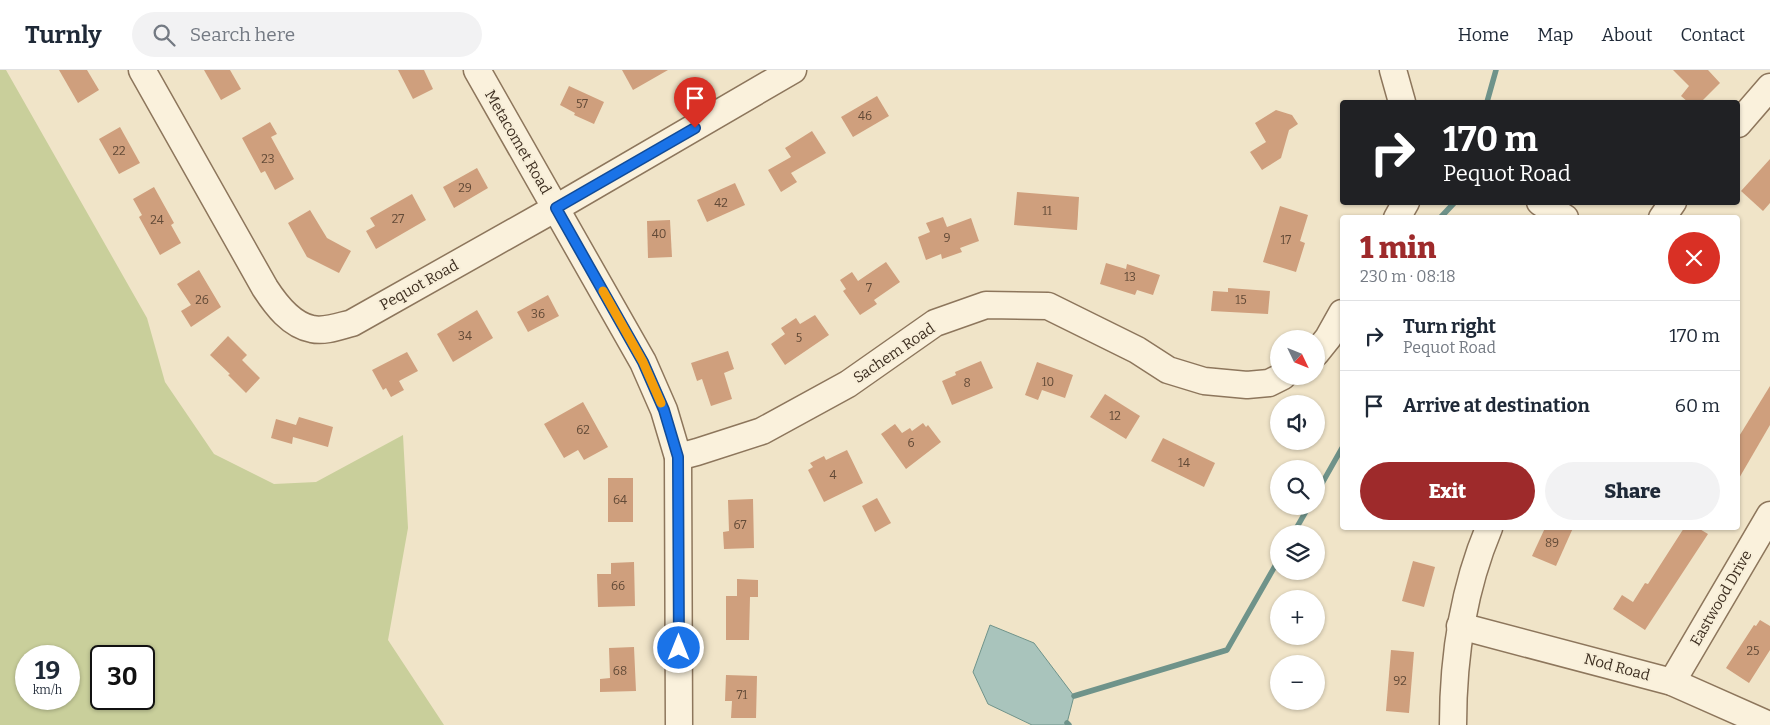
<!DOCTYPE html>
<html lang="en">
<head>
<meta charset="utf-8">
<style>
	body { margin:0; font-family:Bitter,serif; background:#f2f2f3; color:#1f2937; height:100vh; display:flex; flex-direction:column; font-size:19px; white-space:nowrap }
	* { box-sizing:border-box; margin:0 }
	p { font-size:16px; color:#747a83 }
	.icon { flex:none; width:28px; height:28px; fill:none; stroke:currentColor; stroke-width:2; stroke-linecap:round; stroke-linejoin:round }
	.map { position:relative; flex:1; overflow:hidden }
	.drawer { position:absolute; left:1340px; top:145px; width:400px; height:315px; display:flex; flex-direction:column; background:#fff; border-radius:5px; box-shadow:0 1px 4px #0004 }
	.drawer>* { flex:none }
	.banner { position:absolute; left:1340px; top:30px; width:400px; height:105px; border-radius:5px; box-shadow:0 1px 4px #0004; background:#202124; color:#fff; overflow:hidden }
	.needle { width:32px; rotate:133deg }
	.buttons { position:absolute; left:1270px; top:260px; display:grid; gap:10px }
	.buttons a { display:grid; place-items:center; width:55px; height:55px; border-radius:50%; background:#fff; box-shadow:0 1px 4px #0004; font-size:25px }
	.speed { position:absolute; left:15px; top:575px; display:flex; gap:10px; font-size:25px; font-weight:700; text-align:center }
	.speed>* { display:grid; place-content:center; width:65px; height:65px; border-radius:50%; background:#fff; box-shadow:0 1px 4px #0004; line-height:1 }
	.speed small { font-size:12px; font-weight:400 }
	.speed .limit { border:2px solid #111; border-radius:8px; background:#fff; color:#111 }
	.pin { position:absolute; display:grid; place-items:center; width:42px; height:42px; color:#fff; margin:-51px -21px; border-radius:50% 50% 50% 0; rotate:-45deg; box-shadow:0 0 5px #0007 }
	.pin .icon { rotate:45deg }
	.me { position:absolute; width:55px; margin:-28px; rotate:0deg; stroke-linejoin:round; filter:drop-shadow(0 0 4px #0008) }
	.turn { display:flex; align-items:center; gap:18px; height:105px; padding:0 20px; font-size:22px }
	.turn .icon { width:65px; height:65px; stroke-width:2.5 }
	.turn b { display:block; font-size:35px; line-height:42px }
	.round { display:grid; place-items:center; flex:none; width:52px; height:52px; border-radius:26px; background:#f2f2f3 }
	.head { display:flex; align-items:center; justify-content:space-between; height:85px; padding:0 20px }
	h1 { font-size:30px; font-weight:800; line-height:38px; color:#9e2a2b }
	.action { display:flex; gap:10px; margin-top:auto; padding:10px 20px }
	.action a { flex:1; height:58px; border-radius:30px; background:#9e2a2b; color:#fff; font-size:20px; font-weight:800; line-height:58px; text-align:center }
	.action a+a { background:#f2f2f3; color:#1f2937 }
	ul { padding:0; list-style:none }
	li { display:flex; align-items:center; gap:15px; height:70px; padding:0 20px; border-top:1px solid #e0e1e3 }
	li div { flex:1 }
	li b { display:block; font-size:19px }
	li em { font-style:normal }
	header { display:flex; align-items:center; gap:30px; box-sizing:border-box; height:70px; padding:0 25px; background:#fff; border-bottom:1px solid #e0e1e3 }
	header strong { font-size:24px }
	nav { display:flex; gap:28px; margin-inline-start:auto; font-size:18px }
	.search { width:350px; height:45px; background:#f2f2f3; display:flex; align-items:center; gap:12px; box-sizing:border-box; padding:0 18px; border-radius:28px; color:#747a83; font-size:19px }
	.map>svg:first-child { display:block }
</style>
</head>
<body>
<header>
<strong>Turnly</strong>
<div class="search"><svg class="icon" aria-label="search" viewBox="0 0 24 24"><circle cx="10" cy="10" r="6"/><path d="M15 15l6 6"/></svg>Search here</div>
<nav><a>Home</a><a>Map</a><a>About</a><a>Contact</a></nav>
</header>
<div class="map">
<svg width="1770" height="655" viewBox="0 0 1770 655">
	<rect width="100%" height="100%" fill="#f0e4c8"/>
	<path fill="#c9cf9b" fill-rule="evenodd" d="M0,0h6l141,248 18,64 49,72 60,30 42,-2 87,-47 5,93 -20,112 56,85h-444zM69,586v43h-43v-43zM101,586h43v43h-43z"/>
	<polygon fill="#a9c4bc" stroke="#6f938a" points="990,555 1034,573 1074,626 1067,653 1065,655 1032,655 988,634 973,602"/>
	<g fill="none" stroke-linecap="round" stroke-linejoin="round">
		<g stroke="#6f938a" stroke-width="5.5">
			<polyline points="1487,32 1496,0"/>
			<polyline points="1440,148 1455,132"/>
			<polyline points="1316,424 1342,378"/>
			<polyline points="1293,464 1309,436"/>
			<polyline points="1074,626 1227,580 1279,489"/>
			<polyline points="1067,653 1069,655"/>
		</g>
	</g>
	<g fill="#cf9f7d">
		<polygon points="59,0 87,0 99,20 78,33"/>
		<polygon points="204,0 230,0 241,19 221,30"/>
		<polygon points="398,0 424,0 433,19 413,29"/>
		<polygon points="622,0 668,0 633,20"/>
		<polygon points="1673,0 1708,0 1720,13 1701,32 1688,32 1681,26 1689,16"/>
		<polygon points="569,16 604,32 594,54 574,45 575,43 560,35"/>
		<polygon points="877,26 889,46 853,67 841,47"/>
		<polygon points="1276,40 1292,45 1298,54 1289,60 1281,88 1262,100 1250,82 1266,72 1255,53"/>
		<polygon points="270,52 277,64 271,67 294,109 275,120 265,101 261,103 242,68"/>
		<polygon points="120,57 140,93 119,104 99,69"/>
		<polygon points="812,61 826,83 791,103 797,112 781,122 768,100 791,87 785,78"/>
		<polygon points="1770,89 1770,133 1763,141 1741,121"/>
		<polygon points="477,98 488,118 454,138 443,117"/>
		<polygon points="735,113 745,135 707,152 697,130"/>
		<polygon points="154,117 174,153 171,155 181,173 160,185 139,147 142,145 133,129"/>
		<polygon points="1017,122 1079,127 1077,160 1014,155"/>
		<polygon points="412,124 426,150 376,179 366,161 375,156 370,148"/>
		<polygon points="1280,136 1308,145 1300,171 1305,173 1296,202 1263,192"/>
		<polygon points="310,140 327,168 351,181 339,203 307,187 288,153"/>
		<polygon points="943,147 947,157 971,148 979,171 960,178 962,182 942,189 941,184 926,190 918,167 930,162 926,153"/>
		<polygon points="670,150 672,187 648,188 647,151"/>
		<polygon points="886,192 900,212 874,230 877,234 860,245 843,221 846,219 840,210 852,202 858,211"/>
		<polygon points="1106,193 1126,199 1127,194 1160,205 1153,225 1137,220 1135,225 1100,214"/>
		<polygon points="199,200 221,237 191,257 181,241 191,235 177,214"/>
		<polygon points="1228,218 1270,221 1268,244 1211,241 1213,221 1228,222"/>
		<polygon points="548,225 559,246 528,262 517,242"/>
		<polygon points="477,240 493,268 453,292 437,264"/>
		<polygon points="815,245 829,265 785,295 771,274 785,264 781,258 796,248 800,254"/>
		<polygon points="228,266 247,285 242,290 260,308 246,323 228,305 230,304 210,285"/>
		<polygon points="728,281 734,299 724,303 732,329 711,336 702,309 697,311 691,293"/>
		<polygon points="407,282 418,301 399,311 404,320 391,327 386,318 383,320 372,300"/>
		<polygon points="981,291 993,318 952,335 942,311 956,305 955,302"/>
		<polygon points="1037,292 1073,305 1065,328 1042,320 1038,330 1025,325"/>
		<polygon points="1770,316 1770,355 1738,410 1738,368"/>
		<polygon points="1105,324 1140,346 1126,369 1090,347"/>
		<polygon points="583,332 608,377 584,390 578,380 564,388 544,354"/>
		<polygon points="299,347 333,357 328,377 293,367 292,374 271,368 276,349 296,355"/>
		<polygon points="923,353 926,357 928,355 941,372 906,399 881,364 895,354 902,363 910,358 912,361"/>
		<polygon points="1163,368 1215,393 1204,417 1151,391"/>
		<polygon points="847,380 863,413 824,432 808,400 813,397 810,393 824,386 826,390"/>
		<rect x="608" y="408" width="25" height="44"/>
		<polygon points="877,428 891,453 875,462 862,436"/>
		<polygon points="753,429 754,478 724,479 723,462 729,461 728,430"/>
		<polygon points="1545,458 1573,458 1556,496 1532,486"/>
		<polygon points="1684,458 1698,458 1708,464 1645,560 1613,539 1622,525 1633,532 1645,513 1648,514"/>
		<polygon points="1413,491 1435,497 1424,537 1402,531"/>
		<polygon points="634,492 635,536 598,537 597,504 611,504 611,493"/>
		<polygon points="737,509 758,510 758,527 750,527 749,570 726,570 726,526 737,526"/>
		<polygon points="1760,550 1770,556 1770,580 1749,613 1726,598 1754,555 1756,556"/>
		<polygon points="634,577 636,621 600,622 600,609 610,608 609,578"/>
		<polygon points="1391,580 1414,582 1409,643 1386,641"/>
		<polygon points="726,605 757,606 756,648 731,648 732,631 725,631"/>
	</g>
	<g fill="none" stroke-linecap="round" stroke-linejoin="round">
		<g stroke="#8d765c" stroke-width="29">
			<g id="minor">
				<path d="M142,0l123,218c11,17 26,37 47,41 13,3 28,-3 40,-6l204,-115 237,-138"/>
				<polyline points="477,0 643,292 664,340 678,387 679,655"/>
				<polyline points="1393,0 1402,32"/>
				<polyline points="1738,54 1770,17"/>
				<polyline points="1540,132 1565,148"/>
				<polyline points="1397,148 1406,132"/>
				<polyline points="1662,148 1673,132"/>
				<polyline points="1316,283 1328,268 1342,243"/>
				<polyline points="678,387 697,382 762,361 848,314 935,253 986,235 1048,236 1137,280 1168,300 1204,311 1247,315 1269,313 1283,306"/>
				<polyline points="1460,556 1672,612 1769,655"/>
				<polyline points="1672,612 1770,445"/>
				<path d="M1453,655c0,-67 10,-135 36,-197"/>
			</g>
		</g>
		<use href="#minor" stroke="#faf1dc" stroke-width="26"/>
	</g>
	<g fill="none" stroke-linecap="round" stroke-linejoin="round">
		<g stroke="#114b97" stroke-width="12">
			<polyline id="route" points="679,578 678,387 664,340 643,292 556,138 695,58"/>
		</g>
		<use href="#route" stroke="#1a73e8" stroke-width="9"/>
		<polyline stroke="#f59e0b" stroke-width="9" points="603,221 643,292 661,333"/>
	</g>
	<g text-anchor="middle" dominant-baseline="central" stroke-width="4" stroke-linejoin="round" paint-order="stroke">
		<g font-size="12" fill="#624a37">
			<text x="582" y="34">57</text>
			<text x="865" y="46">46</text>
			<text x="119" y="81">22</text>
			<text x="268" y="89">23</text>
			<text x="465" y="118">29</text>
			<text x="721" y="133">42</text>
			<text x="1047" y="141">11</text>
			<text x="398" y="149">27</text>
			<text x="157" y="150">24</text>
			<text x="659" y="164">40</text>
			<text x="947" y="168">9</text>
			<text x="1286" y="170">17</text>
			<text x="1130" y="207">13</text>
			<text x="869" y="218">7</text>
			<text x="202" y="230">26</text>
			<text x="1241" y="230">15</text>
			<text x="538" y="244">36</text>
			<text x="465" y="266">34</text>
			<text x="799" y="268">5</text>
			<text x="1048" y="312">10</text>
			<text x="967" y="313">8</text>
			<text x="1115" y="346">12</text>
			<text x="583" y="360">62</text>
			<text x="911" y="373">6</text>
			<text x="1184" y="393">14</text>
			<text x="833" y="405">4</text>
			<text x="620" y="430">64</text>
			<text x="740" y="455">67</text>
			<text x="1552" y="473">89</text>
			<text x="618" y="516">66</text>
			<text x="1753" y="581">25</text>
			<text x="620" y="601">68</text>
			<text x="1400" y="611">92</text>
			<text x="742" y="625">71</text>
		</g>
		<g font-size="15" fill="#3d2e20" stroke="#f7eed8">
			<text transform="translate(518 72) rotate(60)">Metacomet Road</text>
			<text transform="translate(419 215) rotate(-29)">Pequot Road</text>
			<text transform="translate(894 283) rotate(-34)">Sachem Road</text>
			<text transform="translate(1721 528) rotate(-60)">Eastwood Drive</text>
			<text transform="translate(1617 597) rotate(15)">Nod Road</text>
		</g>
	</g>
</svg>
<div class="buttons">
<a><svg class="needle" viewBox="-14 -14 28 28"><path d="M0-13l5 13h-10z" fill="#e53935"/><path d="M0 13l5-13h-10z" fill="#747a83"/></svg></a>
<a><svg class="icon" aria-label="sound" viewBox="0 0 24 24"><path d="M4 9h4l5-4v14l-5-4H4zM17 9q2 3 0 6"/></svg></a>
<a><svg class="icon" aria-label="search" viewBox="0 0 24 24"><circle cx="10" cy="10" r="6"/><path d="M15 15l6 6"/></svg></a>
<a><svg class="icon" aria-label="layers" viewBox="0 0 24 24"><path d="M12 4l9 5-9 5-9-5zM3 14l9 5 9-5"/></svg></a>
<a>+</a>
<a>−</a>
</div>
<div class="speed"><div>19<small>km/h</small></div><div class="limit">30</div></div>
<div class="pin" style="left:695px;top:58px;background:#d93025"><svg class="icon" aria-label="arrive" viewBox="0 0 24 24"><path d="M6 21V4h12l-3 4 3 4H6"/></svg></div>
<svg class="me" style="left:679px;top:578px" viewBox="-20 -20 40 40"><circle r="17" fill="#1a73e8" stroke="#fff" stroke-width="3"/><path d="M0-11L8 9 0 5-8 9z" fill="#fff"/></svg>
<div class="banner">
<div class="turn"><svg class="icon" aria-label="right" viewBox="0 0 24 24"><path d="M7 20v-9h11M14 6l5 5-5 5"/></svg><div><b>170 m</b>Pequot Road</div></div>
</div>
<section class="drawer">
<div class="head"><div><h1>1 min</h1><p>230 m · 08:18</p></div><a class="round" style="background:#d93025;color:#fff"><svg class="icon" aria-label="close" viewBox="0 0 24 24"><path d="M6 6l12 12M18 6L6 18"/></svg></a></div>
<ul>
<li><svg class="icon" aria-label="right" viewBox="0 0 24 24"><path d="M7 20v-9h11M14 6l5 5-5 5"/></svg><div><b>Turn right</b><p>Pequot Road</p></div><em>170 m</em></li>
<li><svg class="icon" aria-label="arrive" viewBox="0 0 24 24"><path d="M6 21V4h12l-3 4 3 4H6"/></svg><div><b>Arrive at destination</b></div><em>60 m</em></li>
</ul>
<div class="action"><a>Exit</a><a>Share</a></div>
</section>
</div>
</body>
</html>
